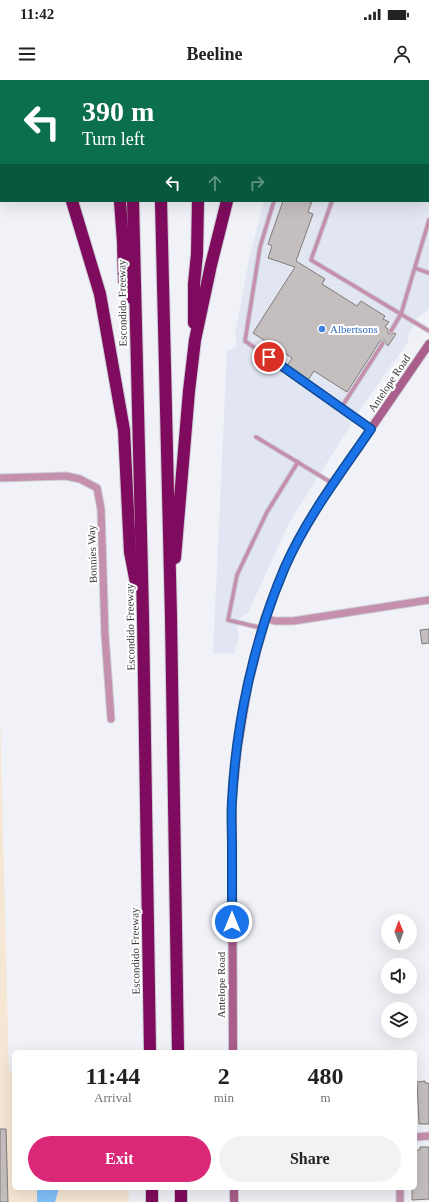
<!DOCTYPE html>
<html lang="en">
<head>
<meta charset="utf-8">
<style>
	body { margin:0; font-family:"Times New Roman",serif; background:#f2f2f2; color:#222; height:100vh; display:flex; flex-direction:column; font-size:15px; white-space:nowrap }
	* { box-sizing:border-box; margin:0 }
	p { font-size:13px; color:#767676 }
	.icon { flex:none; width:22px; height:22px; fill:none; stroke:currentColor; stroke-width:2; stroke-linecap:round; stroke-linejoin:round }
	.map { position:relative; flex:1; overflow:hidden }
	.sheet { position:absolute; left:12px; top:970px; width:405px; height:140px; display:flex; flex-direction:column; background:#fff; border-radius:6px; box-shadow:0 4px 16px #0002 }
	.sheet>* { flex:none }
	.guide { position:absolute; left:0px; top:0px; width:429px; height:122px; box-shadow:0 4px 16px #0002; background:#0b6e4f; color:#fff; overflow:hidden }
	.needle { width:26px; rotate:359deg }
	.buttons { position:absolute; left:381px; top:834px; display:grid; gap:8px }
	.buttons a { display:grid; place-items:center; width:36px; height:36px; border-radius:50%; background:#fff; box-shadow:0 4px 16px #0002; font-size:20px }
	.pin { position:absolute; display:grid; place-items:center; width:34px; height:34px; color:#fff; margin:-17px; border:2px solid #fff; border-radius:50%; box-shadow:0 1px 4px #0007 }
	.me { position:absolute; width:44px; margin:-22px; rotate:0deg; stroke-linejoin:round; filter:drop-shadow(0 0 3px #0008) }
	.turn { display:flex; align-items:center; gap:14px; height:84px; padding:0 16px; font-size:18px }
	.turn .icon { width:52px; height:52px; stroke-width:2.5 }
	.turn b { display:block; font-size:28px; line-height:34px }
	.lanes { display:flex; align-items:center; height:38px; padding:0 16px; background:#0003; justify-content:center; gap:20px; direction:ltr }
	.lanes .off { opacity:.35 }
	.eta { display:flex; justify-content:space-evenly; align-items:center; height:68px; text-align:center }
	.eta b { font-size:24px; font-weight:700; line-height:28px }
	.cta { display:flex; gap:8px; margin-top:auto; padding:8px 16px }
	.cta a { flex:1; height:46px; border-radius:24px; background:#db2777; color:#fff; font-size:16px; font-weight:700; line-height:46px; text-align:center }
	.cta a+a { background:#f2f2f2; color:#222 }
	.status { display:flex; justify-content:space-between; align-items:center; height:28px; padding:0 20px; background:#fff; direction:ltr }
	.status svg { height:11px; fill:currentColor }
	header { display:flex; justify-content:space-between; align-items:center; height:52px; padding:0 16px; background:#fff; font-size:18px; font-weight:700 }
	.map>svg:first-child { display:block }
</style>
</head>
<body>
<div class="status"><b>11:42</b><svg viewBox="0 0 49 12"><path d="M0 12V9h3v3zM5 12V6h3v6zM10 12V3h3v9zM15 12V0h3v12zM26 1h20v11H26zM47 4h2v5h-2z"/></svg></div>
<header><svg class="icon" aria-label="menu" viewBox="0 0 24 24"><path d="M4 6h16M4 12h16M4 18h16"/></svg>Beeline<svg class="icon" aria-label="person" viewBox="0 0 24 24"><circle cx="12" cy="8" r="4"/><path d="M4 21q1-7 8-7t8 7"/></svg></header>
<div class="map">
<svg width="429" height="1122" viewBox="0 0 429 1122">
	<rect width="100%" height="100%" fill="#f0f2f8"/>
	<polygon fill="#e1e6f2" points="299,0 429,0 429,227 425,233 418,237 409,253 408,262 362,327 289,443 248,533 240,538 237,549 239,557 234,574 213,573 227,271 237,266 235,254 250,175 264,121 428,121 428,1 298,1"/>
	<polygon fill="#f6e6d4" points="0,633 9,991 14,992 14,1108 128,1108 129,1122 0,1122"/>
	<polygon fill="#82c1fa" points="37,1108 59,1108 55,1122 37,1122"/>
	<g fill="#c5bebe" stroke="#817b7a">
		<polygon points="283,121 312,121 308,132 313,134 296,181 325,199 322,204 357,226 361,221 385,236 383,239 389,242 385,247 388,249 388,253 391,254 394,253 396,254 388,266 386,264 386,262 384,260 380,261 347,312 314,291 308,300 287,286 292,278 253,253 295,187 268,178 272,166 268,164"/>
		<polygon points="429,549 429,563 422,564 420,550"/>
		<polygon points="425,1001 425,1003 428,1003 429,1005 429,1044 419,1044 417,1002"/>
		<polygon points="0,1049 6,1049 8,1122 0,1122"/>
		<polygon points="420,1067 429,1067 429,1119 412,1120 412,1108 415,1108 415,1070 420,1070"/>
	</g>
	<g fill="none" stroke-linecap="round" stroke-linejoin="round">
		<g stroke="#cccdd3" stroke-width="5.5">
			<g id="lane">
				<polyline points="392,0 396,1"/>
				<polyline points="318,1 320,0"/>
				<polyline points="370,1 371,0"/>
				<polyline points="428,8 429,8"/>
				<polyline points="428,95 429,95"/>
				<polyline points="274,121 260,167 245,261 370,348"/>
				<polyline points="332,121 311,180 429,251"/>
				<polyline points="415,188 429,193"/>
				<polyline points="391,251 401,234 429,140"/>
				<polyline points="341,328 383,263"/>
				<polyline points="256,357 332,403"/>
				<polyline points="262,548 228,540 237,495 267,432 298,382"/>
			</g>
		</g>
		<g stroke="#cccdd3" stroke-width="9">
			<g id="street">
				<polyline points="0,398 66,396 80,399 97,408 101,429 105,555 111,639"/>
				<polyline points="265,538 275,541 293,541 429,520"/>
				<polyline points="415,1057 429,1056"/>
				<polyline points="400,1108 400,1122"/>
			</g>
		</g>
		<g stroke="#cccdd3" stroke-width="10">
			<g id="secondary">
				<polyline points="233,972 232,722 237,671 248,604 265,538 285,486 300,457 320,423 429,264"/>
				<polyline points="234,1108 234,1122"/>
			</g>
		</g>
		<g stroke="#cccdd3" stroke-width="14">
			<g id="highway">
				<polyline points="29,0 30,1"/>
				<polyline points="106,0 107,1"/>
				<polyline points="131,0 131,1"/>
				<polyline points="159,0 159,1"/>
				<polyline points="194,0 194,1"/>
				<polyline points="266,1 267,0"/>
				<polyline points="72,121 100,214 124,350 130,472 136,503"/>
				<polyline points="120,121 123,162 124,200 132,218"/>
				<polyline points="133,121 143,536 150,972"/>
				<polyline points="161,121 171,537 178,972"/>
				<polyline points="194,243 194,204 197,174 198,121"/>
				<polyline points="175,478 189,311 195,260 211,185 227,121"/>
				<polyline points="152,1108 152,1122"/>
				<polyline points="181,1108 181,1122"/>
			</g>
		</g>
		<use href="#lane" stroke="#c490ad" stroke-width="3.5"/>
		<use href="#street" stroke="#c490ad" stroke-width="7"/>
		<use href="#secondary" stroke="#a95e8b" stroke-width="8"/>
		<use href="#highway" stroke="#7f0b5e" stroke-width="12"/>
	</g>
	<g fill="none" stroke-linecap="round" stroke-linejoin="round">
		<g stroke="#114b97" stroke-width="10">
			<path id="route" d="M232,842c0,-25 0,-51 0,-76 0,-15 -1,-30 0,-45 4,-78 22,-162 53,-234 22,-50 56,-94 86,-138l-102,-72"/>
		</g>
		<use href="#route" stroke="#1a73e8" stroke-width="7"/>
	</g>
	<circle fill="#3f7fe0" stroke="#fff" stroke-width="1.5" cx="322" cy="249" r="4"/>
	<g text-anchor="middle" dominant-baseline="central" stroke-width="4" stroke-linejoin="round" paint-order="stroke">
		<g font-size="11" fill="#3a3b3d" stroke="#fff">
			<text transform="translate(122 223) rotate(-91)">Escondido Freeway</text>
			<text transform="translate(389 303) rotate(-56)">Antelope Road</text>
			<text transform="translate(92 474) rotate(-92)">Bonnies Way</text>
			<text transform="translate(130 547) rotate(-91)">Escondido Freeway</text>
			<text transform="translate(135 871) rotate(-91)">Escondido Freeway</text>
			<text transform="translate(221 905) rotate(-90)">Antelope Road</text>
		</g>
		<g font-size="11" fill="#366cbe" stroke="#fff" text-anchor="start">
			<text x="330" y="249">Albertsons</text>
		</g>
	</g>
</svg>
<div class="buttons">
<a><svg class="needle" viewBox="-14 -14 28 28"><path d="M0-13l5 13h-10z" fill="#e53935"/><path d="M0 13l5-13h-10z" fill="#767676"/></svg></a>
<a><svg class="icon" aria-label="sound" viewBox="0 0 24 24"><path d="M4 9h4l5-4v14l-5-4H4zM17 9q2 3 0 6"/></svg></a>
<a><svg class="icon" aria-label="layers" viewBox="0 0 24 24"><path d="M12 4l9 5-9 5-9-5zM3 14l9 5 9-5"/></svg></a>
</div>
<div class="pin" style="left:269px;top:277px;background:#d93025"><svg class="icon" aria-label="arrive" viewBox="0 0 24 24"><path d="M6 21V4h12l-3 4 3 4H6"/></svg></div>
<svg class="me" style="left:232px;top:842px" viewBox="-20 -20 40 40"><circle r="17" fill="#1a73e8" stroke="#fff" stroke-width="3"/><path d="M0-11L8 9 0 5-8 9z" fill="#fff"/></svg>
<div class="guide">
<div class="turn"><svg class="icon" aria-label="left" viewBox="0 0 24 24"><path d="M17 20v-9H6M10 6l-5 5 5 5"/></svg><div><b>390 m</b>Turn left</div></div>
<div class="lanes"><svg class="icon" aria-label="left" viewBox="0 0 24 24"><path d="M17 20v-9H6M10 6l-5 5 5 5"/></svg><svg class="icon off" aria-label="ahead" viewBox="0 0 24 24"><path d="M12 20V5M6 11l6-6 6 6"/></svg><svg class="icon off" aria-label="right" viewBox="0 0 24 24"><path d="M7 20v-9h11M14 6l5 5-5 5"/></svg></div>
</div>
<section class="sheet">
<div class="eta">
<div><b>11:44</b><p>Arrival</p></div>
<div><b>2</b><p>min</p></div>
<div><b>480</b><p>m</p></div>
</div>
<div class="cta"><a>Exit</a><a>Share</a></div>
</section>
</div>
</body>
</html>
